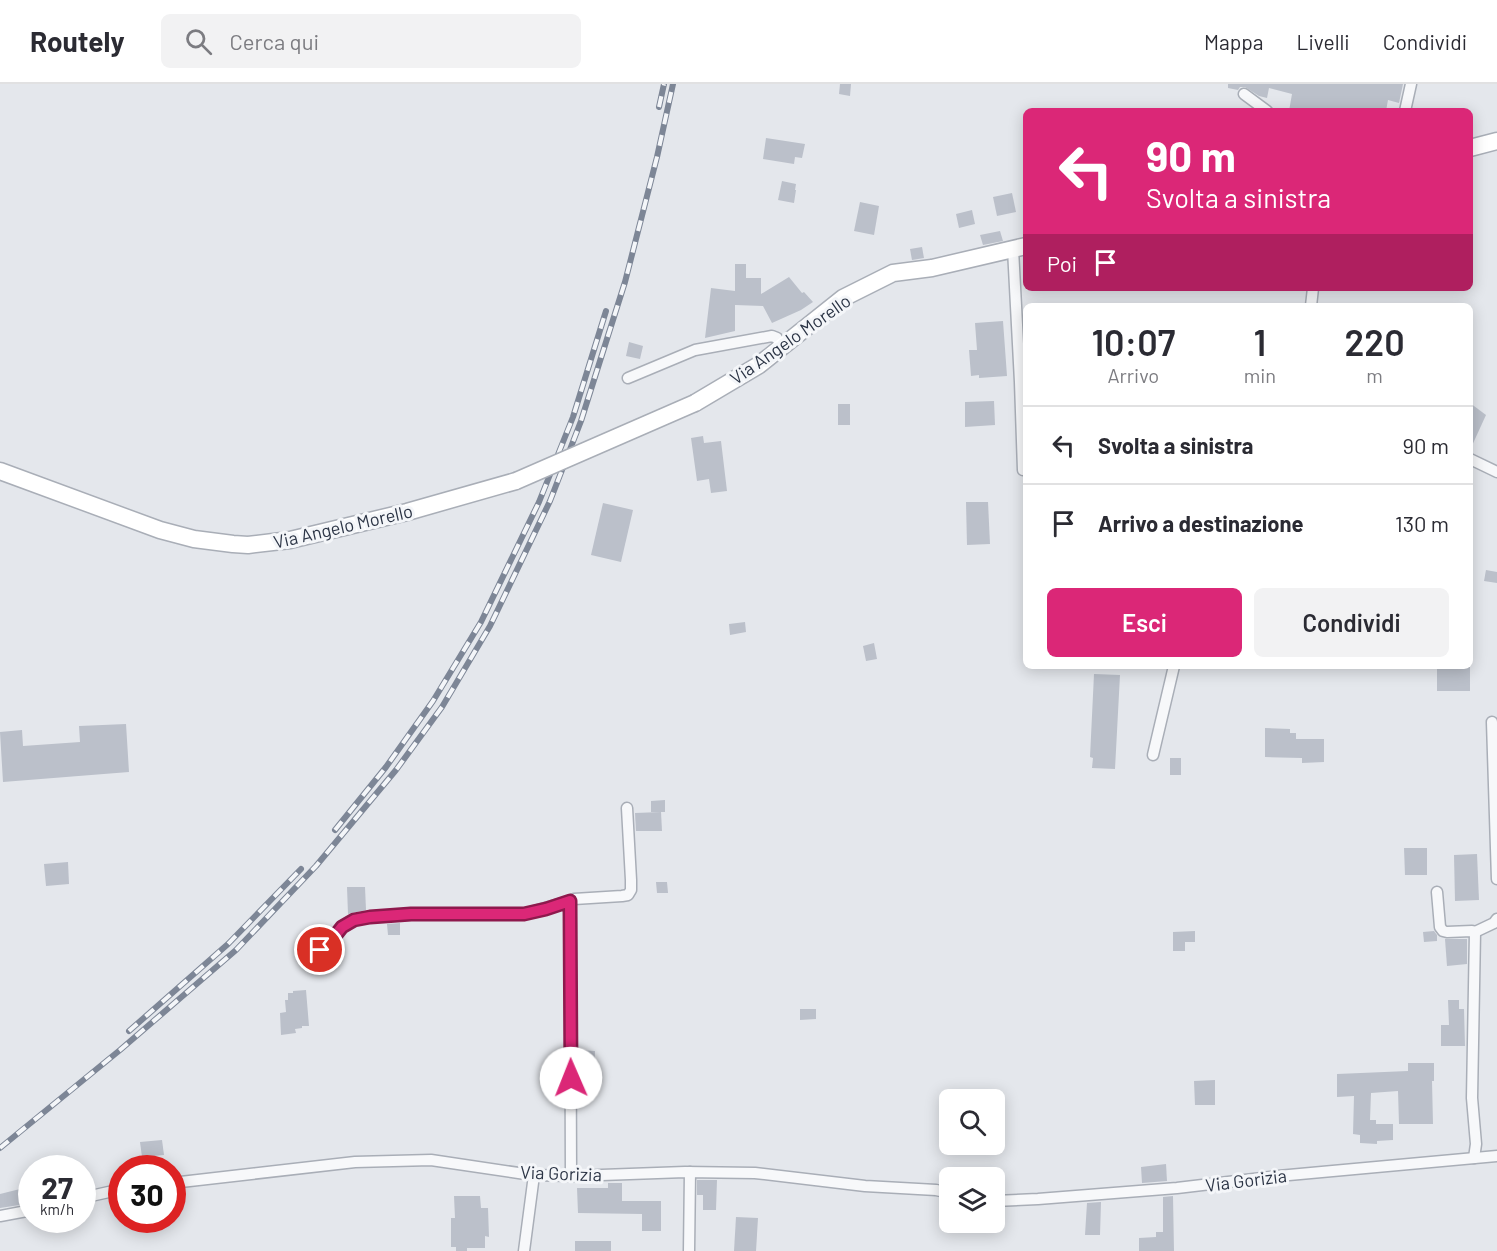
<!DOCTYPE html>
<html lang="it">
<head>
<meta charset="utf-8">
<style>
	body { margin:0; font-family:Barlow,sans-serif; background:#f2f2f3; color:#2b2b33; height:100vh; display:flex; flex-direction:column; font-size:22px; white-space:nowrap }
	* { box-sizing:border-box; margin:0 }
	p { font-size:20px; color:#7c7c81 }
	.icon { flex:none; width:33px; height:33px; fill:none; stroke:currentColor; stroke-width:2; stroke-linecap:round; stroke-linejoin:round }
	.map { position:relative; flex:1; overflow:hidden }
	.drawer { position:absolute; left:1023px; top:219px; width:450px; height:366px; display:flex; flex-direction:column; background:#fff; border-radius:9px; box-shadow:0 3px 15px #0003 }
	.drawer>* { flex:none }
	.hud { position:absolute; left:1023px; top:24px; width:450px; height:183px; border-radius:9px; box-shadow:0 3px 15px #0003; background:#db2777; color:#fff; overflow:hidden }
	.buttons { position:absolute; left:939px; top:1005px; display:grid; gap:12px }
	.buttons a { display:grid; place-items:center; width:66px; height:66px; border-radius:9px; background:#fff; box-shadow:0 3px 15px #0003; font-size:30px }
	.speed { position:absolute; left:18px; top:1071px; display:flex; gap:12px; font-size:30px; font-weight:700; text-align:center }
	.speed>* { display:grid; place-content:center; width:78px; height:78px; border-radius:50%; background:#fff; box-shadow:0 3px 15px #0003; line-height:1 }
	.speed small { font-size:15px; font-weight:400 }
	.speed .limit { border:9px solid #d22; background:#fff; color:#111 }
	.pin { position:absolute; display:grid; place-items:center; width:51px; height:51px; color:#fff; margin:-26px; border:3px solid #fff; border-radius:50%; box-shadow:0 2px 6px #0007 }
	.me { position:absolute; width:66px; margin:-33px; rotate:359deg; stroke-linejoin:round; filter:drop-shadow(0 0 4px #0008) }
	.turn { display:flex; align-items:center; gap:21px; height:126px; padding:0 24px; font-size:27px }
	.turn .icon { width:78px; height:78px; stroke-width:2.5 }
	.turn b { display:block; font-size:42px; line-height:51px }
	.then { display:flex; align-items:center; height:57px; padding:0 24px; background:#0003; gap:12px; font-size:22px }
	.eta { display:flex; justify-content:space-evenly; align-items:center; height:102px; text-align:center }
	.eta b { font-size:36px; font-weight:600; line-height:42px }
	.button { display:flex; gap:12px; margin-top:auto; padding:12px 24px }
	.button a { flex:1; height:69px; border-radius:9px; background:#db2777; color:#fff; font-size:24px; font-weight:600; line-height:69px; text-align:center }
	.button a+a { background:#f2f2f3; color:#2b2b33 }
	ul { padding:0; list-style:none }
	li { display:flex; align-items:center; gap:18px; height:78px; padding:0 24px; border-top:2px solid #e1e1e2 }
	li div { flex:1 }
	li b { display:block; font-size:22px }
	li em { font-style:normal }
	header { display:flex; align-items:center; gap:36px; box-sizing:border-box; height:84px; padding:0 30px; background:#fff; border-bottom:2px solid #e1e1e2 }
	header strong { font-size:28px }
	nav { display:flex; gap:33px; margin-inline-start:auto; font-size:21px }
	.search { width:420px; height:54px; background:#f2f2f3; display:flex; align-items:center; gap:15px; box-sizing:border-box; padding:0 21px; border-radius:9px; color:#7c7c81; font-size:22px }
	.map>svg:first-child { display:block }
</style>
</head>
<body>
<header>
<strong>Routely</strong>
<div class="search"><svg class="icon" aria-label="search" viewBox="0 0 24 24"><circle cx="10" cy="10" r="6"/><path d="M15 15l6 6"/></svg>Cerca qui</div>
<nav><a>Mappa</a><a>Livelli</a><a>Condividi</a></nav>
</header>
<div class="map">
<svg width="1497" height="1167" viewBox="0 0 1497 1167">
	<rect width="100%" height="100%" fill="#e4e7ec"/>
	<g fill="#bbc0ca">
		<polygon points="840,0 851,0 850,12 839,10"/>
		<polygon points="1228,0 1403,0 1399,19 1388,16 1386,27 1289,27 1292,10 1269,4 1267,14 1259,12 1245,3 1240,3 1238,6 1228,4"/>
		<polygon points="766,54 805,60 802,74 795,73 794,80 763,75"/>
		<polygon points="782,97 796,100 795,106 796,106 794,119 778,116"/>
		<polygon points="1012,109 1016,128 997,132 993,113"/>
		<polygon points="860,118 879,122 874,151 854,147"/>
		<polygon points="972,126 975,140 959,144 956,130"/>
		<polygon points="1000,147 1003,157 983,161 980,151"/>
		<polygon points="922,163 924,174 912,176 910,165"/>
		<polygon points="735,180 746,180 746,194 761,194 761,210 789,193 802,209 804,208 813,218 801,226 772,239 763,222 735,221 735,247 705,254 711,204 735,207"/>
		<polygon points="1003,237 1007,292 979,294 979,291 971,292 969,266 977,266 975,239"/>
		<polygon points="629,258 643,262 640,275 626,272"/>
		<polygon points="994,317 995,341 965,343 965,318"/>
		<polygon points="1470,319 1486,331 1470,366"/>
		<rect x="838" y="320" width="12" height="21"/>
		<polygon points="703,352 704,359 721,357 727,407 711,409 709,395 697,397 691,354"/>
		<polygon points="966,418 988,418 990,460 967,461"/>
		<polygon points="603,419 633,426 621,478 591,471"/>
		<polygon points="1486,486 1497,488 1497,499 1484,497"/>
		<polygon points="745,538 746,548 730,551 729,540"/>
		<polygon points="874,559 877,575 866,577 863,562"/>
		<rect x="1437" y="582" width="33" height="25"/>
		<polygon points="1094,590 1120,591 1115,685 1092,684 1093,674 1090,673"/>
		<polygon points="126,640 129,688 3,698 0,648 22,646 23,662 80,658 79,642"/>
		<polygon points="1265,644 1290,645 1290,649 1296,649 1296,655 1324,655 1324,678 1302,679 1302,674 1265,673"/>
		<rect x="1170" y="674" width="11" height="17"/>
		<polygon points="665,716 665,728 651,728 651,717"/>
		<polygon points="661,728 662,747 636,747 635,729"/>
		<polygon points="1404,764 1427,764 1427,791 1405,791"/>
		<polygon points="1477,770 1479,816 1455,817 1454,771"/>
		<polygon points="68,778 69,800 46,802 44,780"/>
		<polygon points="656,798 667,798 668,809 657,809"/>
		<polygon points="347,803 365,803 366,826 348,830"/>
		<polygon points="400,839 400,851 388,851 387,840"/>
		<polygon points="1195,847 1195,858 1185,858 1185,867 1173,867 1173,848"/>
		<polygon points="1434,847 1437,851 1437,857 1424,858 1423,848"/>
		<polygon points="1445,855 1467,855 1467,880 1447,882"/>
		<polygon points="306,906 309,942 302,942 302,944 295,945 296,949 281,951 280,929 286,928 285,916 288,916 288,909 293,909 293,907"/>
		<polygon points="1448,916 1459,916 1459,925 1464,925 1465,962 1441,962 1441,941 1449,941"/>
		<polygon points="800,925 816,925 816,935 800,936"/>
		<polygon points="578,966 595,967 594,989 578,988"/>
		<polygon points="1408,979 1434,979 1434,997 1432,997 1433,1040 1399,1040 1398,1007 1371,1009 1370,1036 1376,1036 1376,1040 1393,1040 1393,1056 1377,1057 1377,1060 1360,1059 1360,1051 1353,1050 1354,1012 1337,1013 1337,990 1408,987"/>
		<polygon points="1215,996 1215,1021 1195,1021 1194,997"/>
		<polygon points="162,1056 164,1071 142,1073 140,1058"/>
		<polygon points="142,1073 144,1084 133,1084 131,1075"/>
		<polygon points="1166,1080 1167,1097 1142,1099 1141,1083"/>
		<polygon points="697,1096 717,1096 716,1126 703,1126 703,1111 697,1111"/>
		<polygon points="608,1099 622,1099 622,1117 661,1117 661,1147 642,1147 642,1130 578,1129 577,1104 608,1104"/>
		<polygon points="32,1102 32,1119 0,1124 0,1110"/>
		<polygon points="454,1112 480,1112 481,1124 488,1124 489,1153 485,1152 485,1164 467,1164 467,1167 456,1167 456,1163 451,1163 451,1134 455,1134"/>
		<polygon points="1173,1112 1174,1167 1139,1167 1139,1154 1156,1153 1156,1148 1163,1148 1163,1113"/>
		<polygon points="1101,1118 1100,1151 1085,1151 1087,1119"/>
		<polygon points="736,1133 758,1134 756,1167 734,1167"/>
		<rect x="575" y="1157" width="36" height="10"/>
	</g>
	<g fill="none" stroke-linecap="round" stroke-linejoin="round">
		<g stroke="#a9aeb7" stroke-width="13">
			<g id="street">
				<polyline points="1244,10 1267,27"/>
				<polyline points="1405,27 1411,0"/>
				<polyline points="1013,165 1020,298 1023,386"/>
				<polyline points="1311,222 1313,204"/>
				<polyline points="628,294 695,266 772,252 777,254 781,263"/>
				<polyline points="1470,375 1497,388"/>
				<polyline points="1492,638 1497,795"/>
				<polyline points="1153,671 1174,582"/>
				<polyline points="1437,808 1440,843 1443,847 1447,848 1472,847 1475,848 1472,1014 1476,1060 1474,1074"/>
				<polyline points="1475,848 1494,839 1497,835"/>
				<polyline points="313,871 331,857 342,842 354,836 370,833 411,830 524,830 570,817"/>
				<polyline points="571,1092 570,817 574,815 622,812 628,811 631,806 631,796 627,724"/>
				<polyline points="172,1099 355,1078 431,1076 532,1091 574,1092 685,1088 755,1089 865,1102 936,1106 950,1109"/>
				<polyline points="82,1114 122,1105"/>
				<polyline points="994,1117 1038,1115 1177,1104 1278,1092 1497,1072"/>
				<polyline points="0,1132 32,1126"/>
				<polyline points="524,1167 534,1091"/>
				<polyline points="689,1167 690,1088"/>
			</g>
		</g>
		<g stroke="#a9aeb7" stroke-width="19">
			<g id="secondary">
				<polyline points="1470,64 1497,57"/>
				<polyline points="695,319 759,281 843,214 893,189 932,184 1026,162"/>
				<polyline points="0,387 160,446 194,455 233,460 248,461 290,456 407,428 516,397"/>
			</g>
		</g>
		<use href="#street" stroke="#f7f8fa" stroke-width="10"/>
		<use href="#secondary" stroke="#fff" stroke-width="16"/>
		<g stroke="#7d8696" stroke-width="6">
			<g id="rail">
				<polyline points="659,23 664,0"/>
				<polyline points="335,746 386,683 433,617 481,538 539,418 573,333 606,227"/>
				<polyline points="129,947 228,860 301,785"/>
				<polyline points="0,1064 120,966 236,866 316,782 396,686 442,623 490,542 550,417 581,337 625,198 657,73 673,0"/>
			</g>
		</g>
		<use href="#rail" stroke="#f4f6f9" stroke-width="4" stroke-dasharray="11" stroke-linecap="butt"/>
		<g stroke="#a9aeb7" stroke-width="19" stroke-linecap="butt">
			<polyline id="secondary-bridge" points="516,397 695,319"/>
		</g>
		<use href="#secondary-bridge" stroke="#fff" stroke-width="16"/>
	</g>
	<g fill="none" stroke-linecap="round" stroke-linejoin="round">
		<g stroke="#8e194d" stroke-width="15">
			<polyline id="route" points="320,866 331,857 342,843 354,836 370,833 411,830 524,830 546,825 570,817 571,994"/>
		</g>
		<use href="#route" stroke="#db2777" stroke-width="10"/>
	</g>
	<g text-anchor="middle" dominant-baseline="central" stroke-width="6" stroke-linejoin="round" paint-order="stroke">
		<g font-size="18" fill="#2b3445" stroke="#f4f6f9">
			<text transform="translate(790 255) rotate(-35)">Via Angelo Morello</text>
			<text transform="translate(343 442) rotate(-13)">Via Angelo Morello</text>
			<text transform="translate(561 1089) rotate(2)">Via Gorizia</text>
			<text transform="translate(1246 1096) rotate(-7)">Via Gorizia</text>
		</g>
	</g>
</svg>
<div class="buttons">
<a><svg class="icon" aria-label="search" viewBox="0 0 24 24"><circle cx="10" cy="10" r="6"/><path d="M15 15l6 6"/></svg></a>
<a><svg class="icon" aria-label="layers" viewBox="0 0 24 24"><path d="M12 4l9 5-9 5-9-5zM3 14l9 5 9-5"/></svg></a>
</div>
<div class="speed"><div>27<small>km/h</small></div><div class="limit">30</div></div>
<div class="pin" style="left:320px;top:866px;background:#d93025"><svg class="icon" aria-label="arrive" viewBox="0 0 24 24"><path d="M6 21V4h12l-3 4 3 4H6"/></svg></div>
<svg class="me" style="left:571px;top:994px" viewBox="-20 -20 40 40"><circle r="19" fill="#fff"/><path d="M0-13L10 11 0 6-10 11z" fill="#db2777"/></svg>
<div class="hud">
<div class="turn"><svg class="icon" aria-label="left" viewBox="0 0 24 24"><path d="M17 20v-9H6M10 6l-5 5 5 5"/></svg><div><b>90 m</b>Svolta a sinistra</div></div>
<div class="then">Poi<svg class="icon" aria-label="arrive" viewBox="0 0 24 24"><path d="M6 21V4h12l-3 4 3 4H6"/></svg></div>
</div>
<section class="drawer">
<div class="eta">
<div><b>10:07</b><p>Arrivo</p></div>
<div><b>1</b><p>min</p></div>
<div><b>220</b><p>m</p></div>
</div>
<ul>
<li><svg class="icon" aria-label="left" viewBox="0 0 24 24"><path d="M17 20v-9H6M10 6l-5 5 5 5"/></svg><div><b>Svolta a sinistra</b></div><em>90 m</em></li>
<li><svg class="icon" aria-label="arrive" viewBox="0 0 24 24"><path d="M6 21V4h12l-3 4 3 4H6"/></svg><div><b>Arrivo a destinazione</b></div><em>130 m</em></li>
</ul>
<div class="button"><a>Esci</a><a>Condividi</a></div>
</section>
</div>
</body>
</html>
